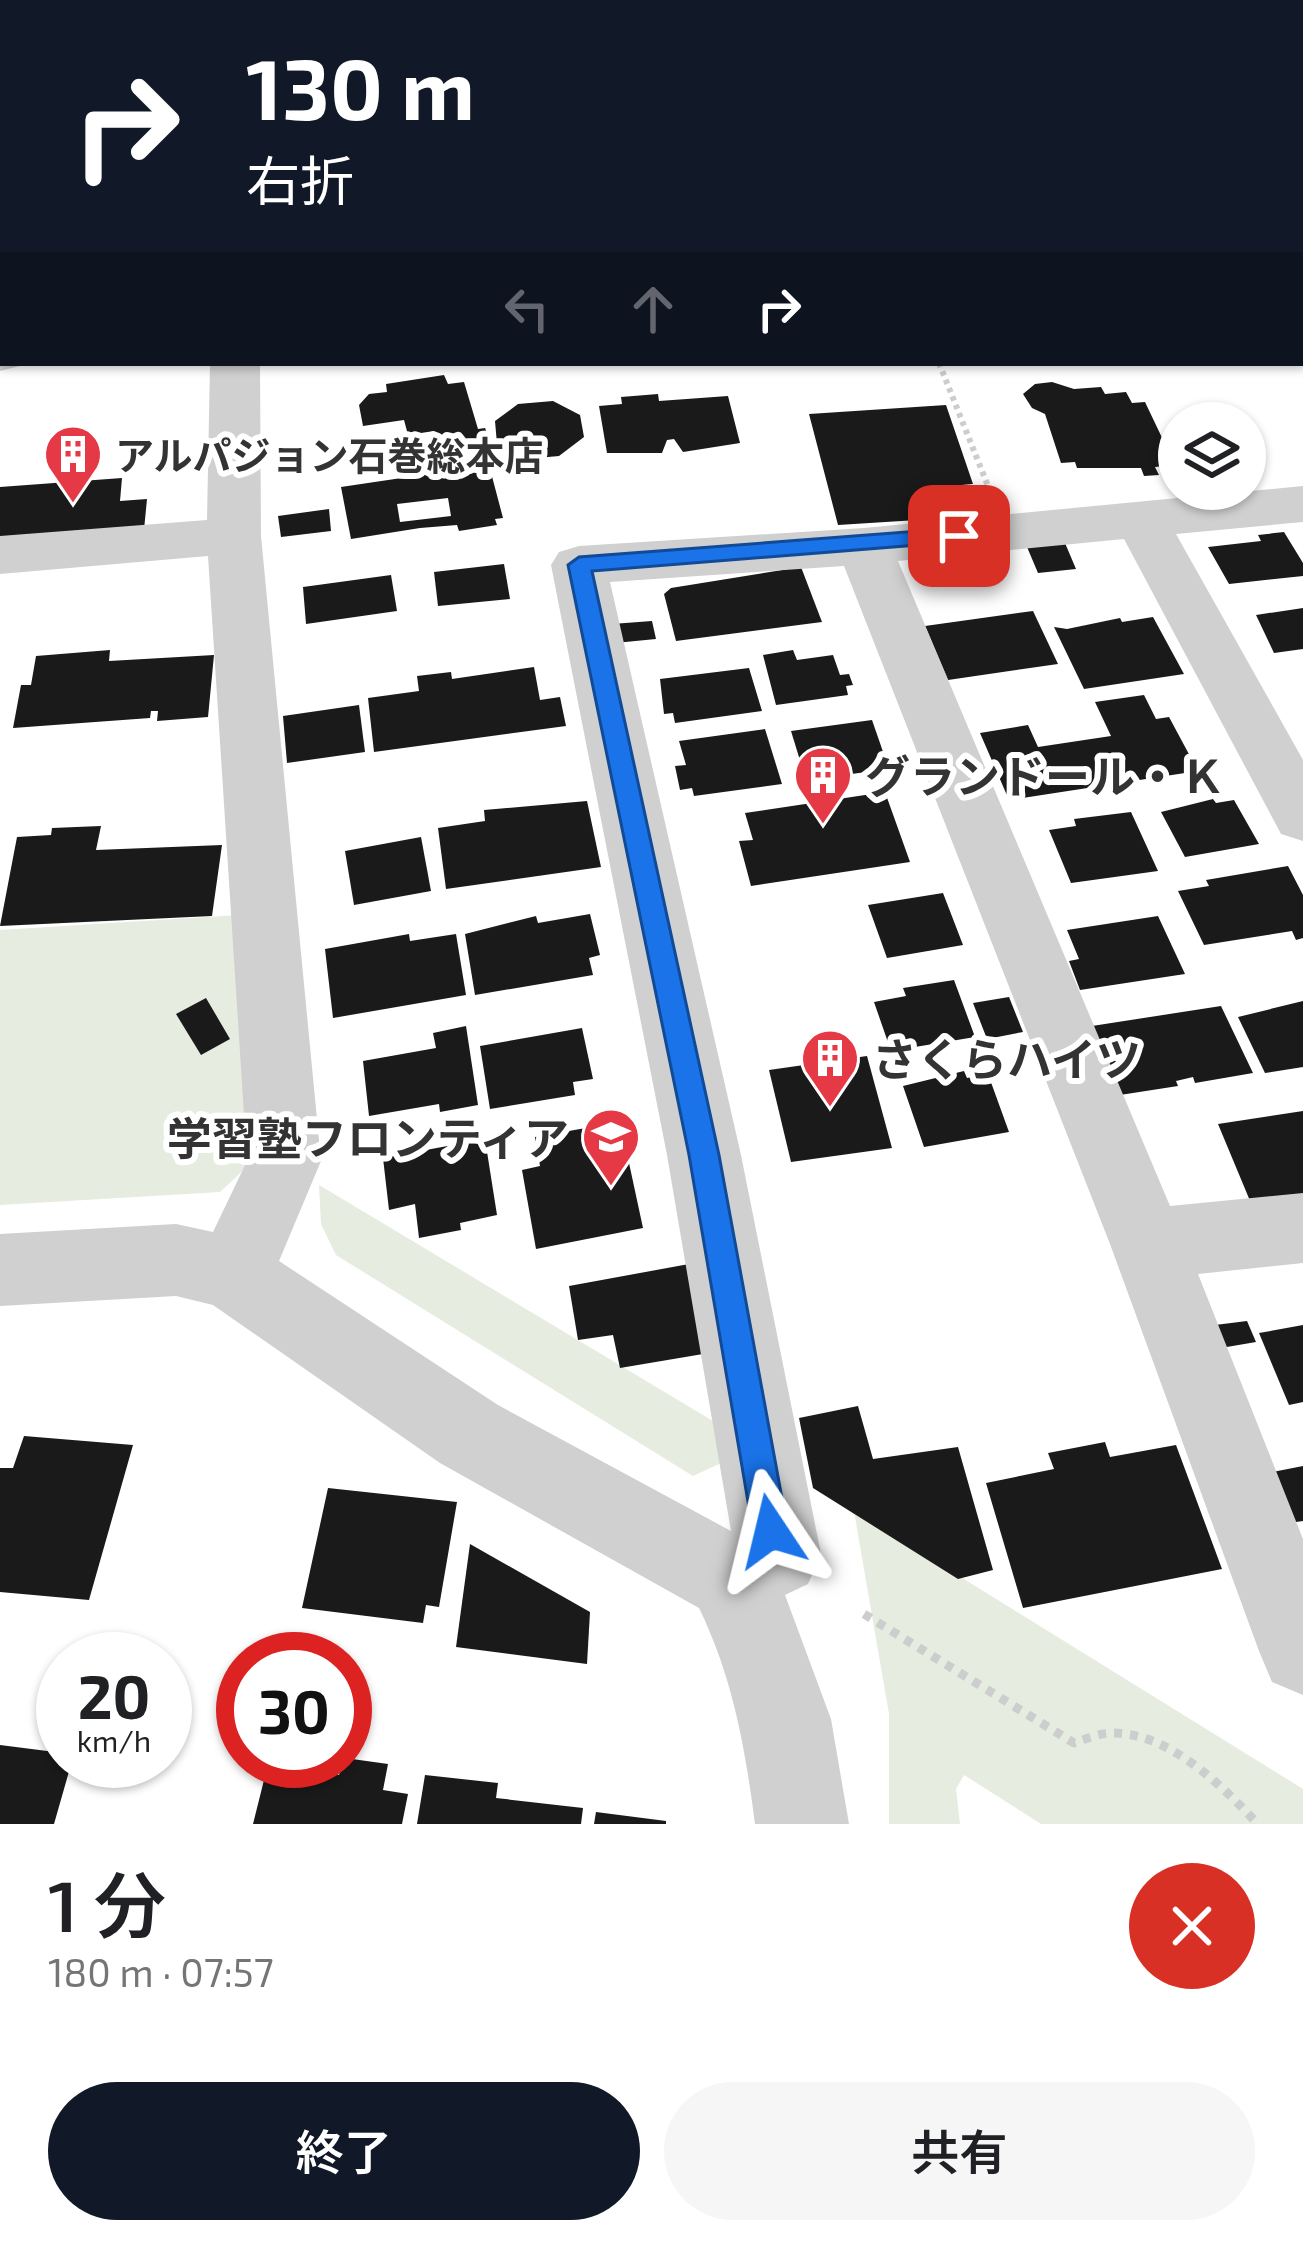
<!DOCTYPE html>
<html lang="ja">
<head>
<meta charset="utf-8">
<style>
	body { margin:0; font-family:"Exo 2","Noto Sans JP",sans-serif; background:#f6f6f6; color:#202124; height:100vh; display:flex; flex-direction:column; font-size:45px; white-space:nowrap }
	* { box-sizing:border-box; margin:0 }
	p { font-size:39px; color:#757577 }
	.icon { flex:none; width:66px; height:66px; fill:none; stroke:currentColor; stroke-width:2; stroke-linecap:round; stroke-linejoin:round }
	.map { position:relative; height:1824px; overflow:hidden }
	.details { display:flex; flex-direction:column; background:#fff; flex:1 }
	.details>* { flex:none }
	.hud { position:absolute; left:0px; top:0px; width:1305px; height:366px; box-shadow:0 3px 9px #0004; background:#111827; color:#fff; overflow:hidden }
	.buttons { position:absolute; left:1158px; top:402px; display:grid; gap:24px }
	.buttons a { display:grid; place-items:center; width:108px; height:108px; border-radius:50%; background:#fff; box-shadow:0 3px 9px #0004; font-size:60px }
	.speed { position:absolute; left:36px; top:1632px; display:flex; gap:24px; font-size:60px; font-weight:700; text-align:center }
	.speed>* { display:grid; place-content:center; width:156px; height:156px; border-radius:50%; background:#fff; box-shadow:0 3px 9px #0004; line-height:1 }
	.speed small { font-size:30px; font-weight:400 }
	.speed .limit { border:18px solid #d22; background:#fff; color:#111 }
	.pin { position:absolute; display:grid; place-items:center; width:102px; height:102px; color:#fff; margin:-51px; border-radius:24px; box-shadow:0 6px 18px #0006 }
	.me { position:absolute; width:132px; margin:-66px; rotate:350deg; stroke-linejoin:round; filter:drop-shadow(0 0 9px #0008) }
	.turn { display:flex; align-items:center; gap:42px; height:252px; padding:0 48px; font-size:54px }
	.turn .icon { width:156px; height:156px; stroke-width:2.5 }
	.turn b { display:block; font-size:84px; line-height:102px }
	.lanes { display:flex; align-items:center; height:114px; padding:0 48px; background:#0003; justify-content:center; gap:60px; direction:ltr }
	.lanes .off { opacity:.35 }
	.round { display:grid; place-items:center; flex:none; width:126px; height:126px; border-radius:63px; background:#f6f6f6 }
	.headline { display:flex; align-items:center; justify-content:space-between; height:204px; padding:0 48px }
	h1 { font-size:72px; font-weight:600; line-height:90px }
	.button { display:flex; gap:24px; margin-top:auto; padding:24px 48px }
	.button a { flex:1; height:138px; border-radius:72px; background:#111827; color:#fff; font-size:48px; font-weight:600; line-height:138px; text-align:center }
	.button a+a { background:#f6f6f6; color:#202124 }
	.map>svg:first-child { display:block }
</style>
</head>
<body>
<div class="map">
<svg width="1303" height="1824" viewBox="0 0 1303 1824">
	<rect width="100%" height="100%" fill="#fff"/>
	<g fill="#e6ecdf">
		<polygon points="239,915 252,1162 220,1192 0,1205 0,930"/>
		<polygon points="319,1185 728,1430 734,1457 693,1476 336,1255 321,1224"/>
		<polygon points="854,1511 1303,1789 1303,1824 1041,1824 964,1775 956,1789 960,1824 889,1824 889,1714"/>
	</g>
	<polygon fill="#cfe2ee" points="774,0 1303,0 1303,71 1302,3 721,3"/>
	<g fill="none" stroke-linecap="round" stroke-linejoin="round">
		<g fill="#cfe2ee" fill-rule="evenodd">
			<polygon points="411,0 404,3 354,3 361,0"/>
			<polygon points="3,22 3,28 0,29 0,23"/>
		</g>
	</g>
	<g fill="#1a1a1a" fill-rule="evenodd">
		<polygon points="444,375 448,384 464,382 478,429 485,428 489,438 438,446 434,431 408,435 404,420 363,426 359,405 369,394 387,392 386,384"/>
		<polygon points="1052,382 1074,389 1101,387 1105,394 1126,392 1132,403 1145,402 1175,465 1155,467 1159,475 1144,476 1141,468 1077,468 1075,462 1061,463 1045,414 1032,408 1023,394 1035,384"/>
		<polygon points="658,394 659,401 728,396 740,443 683,452 674,439 667,440 662,453 607,453 599,406 622,404 621,397"/>
		<polygon points="553,401 580,415 584,437 559,456 526,459 497,444 495,421 518,404"/>
		<polygon points="946,405 973,484 938,487 949,518 838,525 809,414"/>
		<path d="M489,465l14,53 -8,1 2,6 -38,6 -2,-6 -37,3 -69,11 -10,-52zM448,498l3,18 -51,6 -3,-18z"/>
		<polygon points="122,478 120,501 147,499 144,530 0,542 0,487"/>
		<polygon points="329,509 331,531 281,537 278,516"/>
		<polygon points="1284,532 1303,563 1303,576 1229,584 1208,547 1261,541 1258,535"/>
		<polygon points="1065,543 1076,569 1038,573 1027,547"/>
		<polygon points="504,564 510,599 438,606 434,572"/>
		<polygon points="801,567 822,622 676,641 664,594 671,588"/>
		<polygon points="391,575 397,611 306,624 303,587"/>
		<polygon points="1303,608 1303,649 1274,653 1256,615"/>
		<polygon points="1033,611 1058,664 948,680 925,626"/>
		<polygon points="1153,617 1184,674 1084,689 1054,627 1067,629 1120,618 1122,622"/>
		<polygon points="652,621 656,639 615,643 612,624"/>
		<polygon points="110,650 109,661 214,655 208,717 157,721 158,711 151,711 150,718 13,728 21,685 31,685 36,656"/>
		<polygon points="793,650 797,660 833,655 840,675 849,674 853,685 846,686 848,695 776,705 763,655"/>
		<polygon points="534,667 540,700 560,697 566,726 374,752 368,698 419,691 417,676 451,672 452,679"/>
		<polygon points="749,668 762,711 675,723 673,713 664,714 660,679"/>
		<polygon points="1144,695 1156,719 1169,717 1198,771 1009,800 980,733 1028,725 1038,747 1111,736 1095,702"/>
		<polygon points="359,705 365,752 287,763 283,716"/>
		<polygon points="872,720 889,769 806,780 791,731"/>
		<polygon points="765,729 782,784 694,796 692,788 680,790 675,766 686,765 679,741"/>
		<polygon points="885,792 910,862 751,886 739,841 753,840 745,813"/>
		<polygon points="1213,799 1216,803 1234,800 1259,844 1185,857 1161,812"/>
		<polygon points="587,801 601,867 446,889 438,828 485,821 484,810"/>
		<polygon points="1131,812 1158,871 1071,883 1049,830 1076,826 1074,819"/>
		<polygon points="101,826 96,850 222,845 212,916 0,926 17,837 51,835 52,828"/>
		<polygon points="421,837 431,891 354,905 345,851"/>
		<polygon points="1288,866 1303,895 1303,938 1296,940 1292,931 1204,945 1178,891 1209,886 1206,880"/>
		<polygon points="943,893 963,945 887,958 868,905"/>
		<polygon points="590,914 600,955 589,958 593,975 475,995 465,934 536,916 538,923"/>
		<polygon points="1158,916 1185,974 1080,990 1069,961 1079,959 1067,930"/>
		<polygon points="409,934 410,941 456,934 466,995 333,1018 325,949"/>
		<polygon points="954,980 975,1037 891,1051 874,1002 906,996 903,988"/>
		<polygon points="1009,997 1023,1032 987,1039 973,1003"/>
		<polygon points="206,998 230,1039 201,1055 176,1014"/>
		<polygon points="1303,1001 1303,1067 1265,1073 1238,1017"/>
		<polygon points="1221,1006 1253,1073 1195,1083 1193,1077 1176,1081 1178,1086 1120,1095 1092,1026"/>
		<polygon points="466,1026 478,1105 440,1112 439,1104 369,1116 363,1061 436,1048 433,1033"/>
		<polygon points="582,1028 593,1079 573,1082 575,1095 490,1109 480,1046"/>
		<polygon points="867,1056 892,1148 791,1162 769,1070"/>
		<polygon points="964,1071 967,1078 988,1074 1009,1132 924,1147 903,1086"/>
		<polygon points="1303,1111 1303,1200 1253,1208 1218,1124"/>
		<polygon points="597,1126 603,1154 626,1149 643,1228 536,1249 522,1170 540,1166 535,1137"/>
		<polygon points="485,1139 497,1215 460,1223 461,1230 419,1238 415,1204 389,1210 383,1158"/>
		<polygon points="689,1264 709,1353 620,1368 613,1335 578,1340 569,1286"/>
		<polygon points="1247,1321 1256,1342 1215,1349 1207,1326"/>
		<polygon points="1303,1325 1303,1402 1289,1405 1259,1333"/>
		<polygon points="858,1406 873,1459 958,1447 993,1570 958,1579 813,1488 799,1418"/>
		<polygon points="24,1436 133,1445 89,1600 0,1592 0,1468 13,1468"/>
		<polygon points="1105,1442 1110,1457 1176,1445 1222,1569 1023,1608 986,1483 1054,1469 1048,1453"/>
		<polygon points="1303,1466 1303,1521 1282,1524 1262,1474"/>
		<polygon points="328,1488 457,1502 439,1607 426,1605 423,1623 302,1608"/>
		<polygon points="470,1544 590,1612 587,1664 456,1647"/>
		<polygon points="0,1745 63,1753 63,1761 72,1761 54,1824 0,1824"/>
		<polygon points="345,1758 388,1764 383,1790 408,1794 402,1824 253,1824 268,1764 339,1775"/>
		<polygon points="425,1775 498,1783 496,1798 583,1808 581,1824 417,1824"/>
		<polygon points="596,1812 666,1821 666,1824 594,1824"/>
	</g>
	<g fill="none" stroke-linecap="round" stroke-linejoin="round">
		<polyline stroke="#cdcdcd" stroke-width="6" stroke-dasharray="4.5 4.5" stroke-linecap="butt" points="939,363 990,491"/>
		<path stroke="#cdcdcd" stroke-width="9" stroke-dasharray="8 8" stroke-linecap="butt" d="M864,1614l210,129c12,-4 25,-10 38,-10 58,0 109,52 146,91"/>
		<g fill="#d0d0d0" fill-rule="evenodd">
			<rect x="1302" y="75" width="1" height="24"/>
			<rect x="0" y="135" width="3" height="26"/>
			<rect x="1302" y="243" width="1" height="28"/>
			<polygon points="0,341 3,363 23,363 20,366 0,371"/>
			<path d="M210,363h50l1,173 60,625 -42,100 219,144 233,126 -64,-376 -116,-590 8,-13 20,-6 285,-18 439,-42v36l-127,12 127,226v81l-22,-7 -157,-295 -226,22 272,645 133,-13v70l-105,11 105,265v156l-31,-13 -13,-31 -149,-407 -266,-678 -234,16 131,573 80,399 -13,30 -23,11 46,124 18,105h-94c-10,-77 -22,-146 -56,-216l-259,-145 -227,-158 -37,-9 -176,10v-72l176,-10 37,8 34,-71 -39,-605 -208,18v-38l207,-16z"/>
		</g>
	</g>
	<polygon fill="#1a73e8" stroke="#114b97" stroke-width="3" points="959,528 967,530 967,541 592,571 719,1155 788,1531 783,1543 771,1548 758,1543 753,1531 689,1155 568,565 579,557"/>
	<defs>
		<g id="building-pin" transform="scale(3)"><path d="M0 17L-7.5 6A9.5 9.5 0 1 1 7.5 6Z" fill="#e63946" stroke="#fff"/><path d="M-4-6H4V6H1V3H-1V6H-4ZM-2.5-4.3h1.7v1.8h-1.7ZM.8-4.3h1.7v1.8H.8ZM-2.5-1h1.7V.8h-1.7ZM.8-1h1.7V.8H.8Z" fill="#fff"/></g>
		<g id="school-pin" transform="scale(3)"><path d="M0 17L-7.5 6A9.5 9.5 0 1 1 7.5 6Z" fill="#e63946" stroke="#fff"/><path d="M0-5L7-2L0 1L-7-2ZM-4 1L0 2.5L4 1V4Q0 6-4 4Z" fill="#fff"/></g>
	</defs>
	<g fill-rule="evenodd">
		<use href="#building-pin" x="73" y="454"/>
		<use href="#building-pin" x="823" y="775"/>
		<use href="#building-pin" x="830" y="1058"/>
		<use href="#school-pin" x="611" y="1137"/>
	</g>
	<g text-anchor="middle" dominant-baseline="central" stroke-width="12" stroke-linejoin="round" paint-order="stroke">
		<g font-size="39" font-weight="bold" fill="#333" stroke="#fff" text-anchor="start">
			<text x="115" y="454">アルパジョン石巻総本店</text>
		</g>
		<g font-size="45" font-weight="bold" fill="#333" stroke="#fff" text-anchor="start">
			<text x="865" y="775">グランドール・Ｋ</text>
			<text x="872" y="1058">さくらハイツ</text>
			<text x="569" y="1137" text-anchor="end">学習塾フロンティア</text>
		</g>
	</g>
</svg>
<div class="buttons">
<a><svg class="icon" aria-label="layers" viewBox="0 0 24 24"><path d="M12 4l9 5-9 5-9-5zM3 14l9 5 9-5"/></svg></a>
</div>
<div class="speed"><div>20<small>km/h</small></div><div class="limit">30</div></div>
<div class="pin" style="left:959px;top:536px;background:#d93025"><svg class="icon" aria-label="arrive" viewBox="0 0 24 24"><path d="M6 21V4h12l-3 4 3 4H6"/></svg></div>
<svg class="me" style="left:771px;top:1531px" viewBox="-20 -20 40 40"><path d="M0-17L14 15 0 8-14 15z" fill="#1a73e8" stroke="#fff" stroke-width="4"/></svg>
<div class="hud">
<div class="turn"><svg class="icon" aria-label="right" viewBox="0 0 24 24"><path d="M7 20v-9h11M14 6l5 5-5 5"/></svg><div><b>130 m</b>右折</div></div>
<div class="lanes"><svg class="icon off" aria-label="left" viewBox="0 0 24 24"><path d="M17 20v-9H6M10 6l-5 5 5 5"/></svg><svg class="icon off" aria-label="ahead" viewBox="0 0 24 24"><path d="M12 20V5M6 11l6-6 6 6"/></svg><svg class="icon" aria-label="right" viewBox="0 0 24 24"><path d="M7 20v-9h11M14 6l5 5-5 5"/></svg></div>
</div>
</div>
<section class="details">
<div class="headline"><div><h1>1 分</h1><p>180 m · 07:57</p></div><a class="round" style="background:#d93025;color:#fff"><svg class="icon" aria-label="close" viewBox="0 0 24 24"><path d="M6 6l12 12M18 6L6 18"/></svg></a></div>
<div class="button"><a>終了</a><a>共有</a></div>
</section>
</body>
</html>
